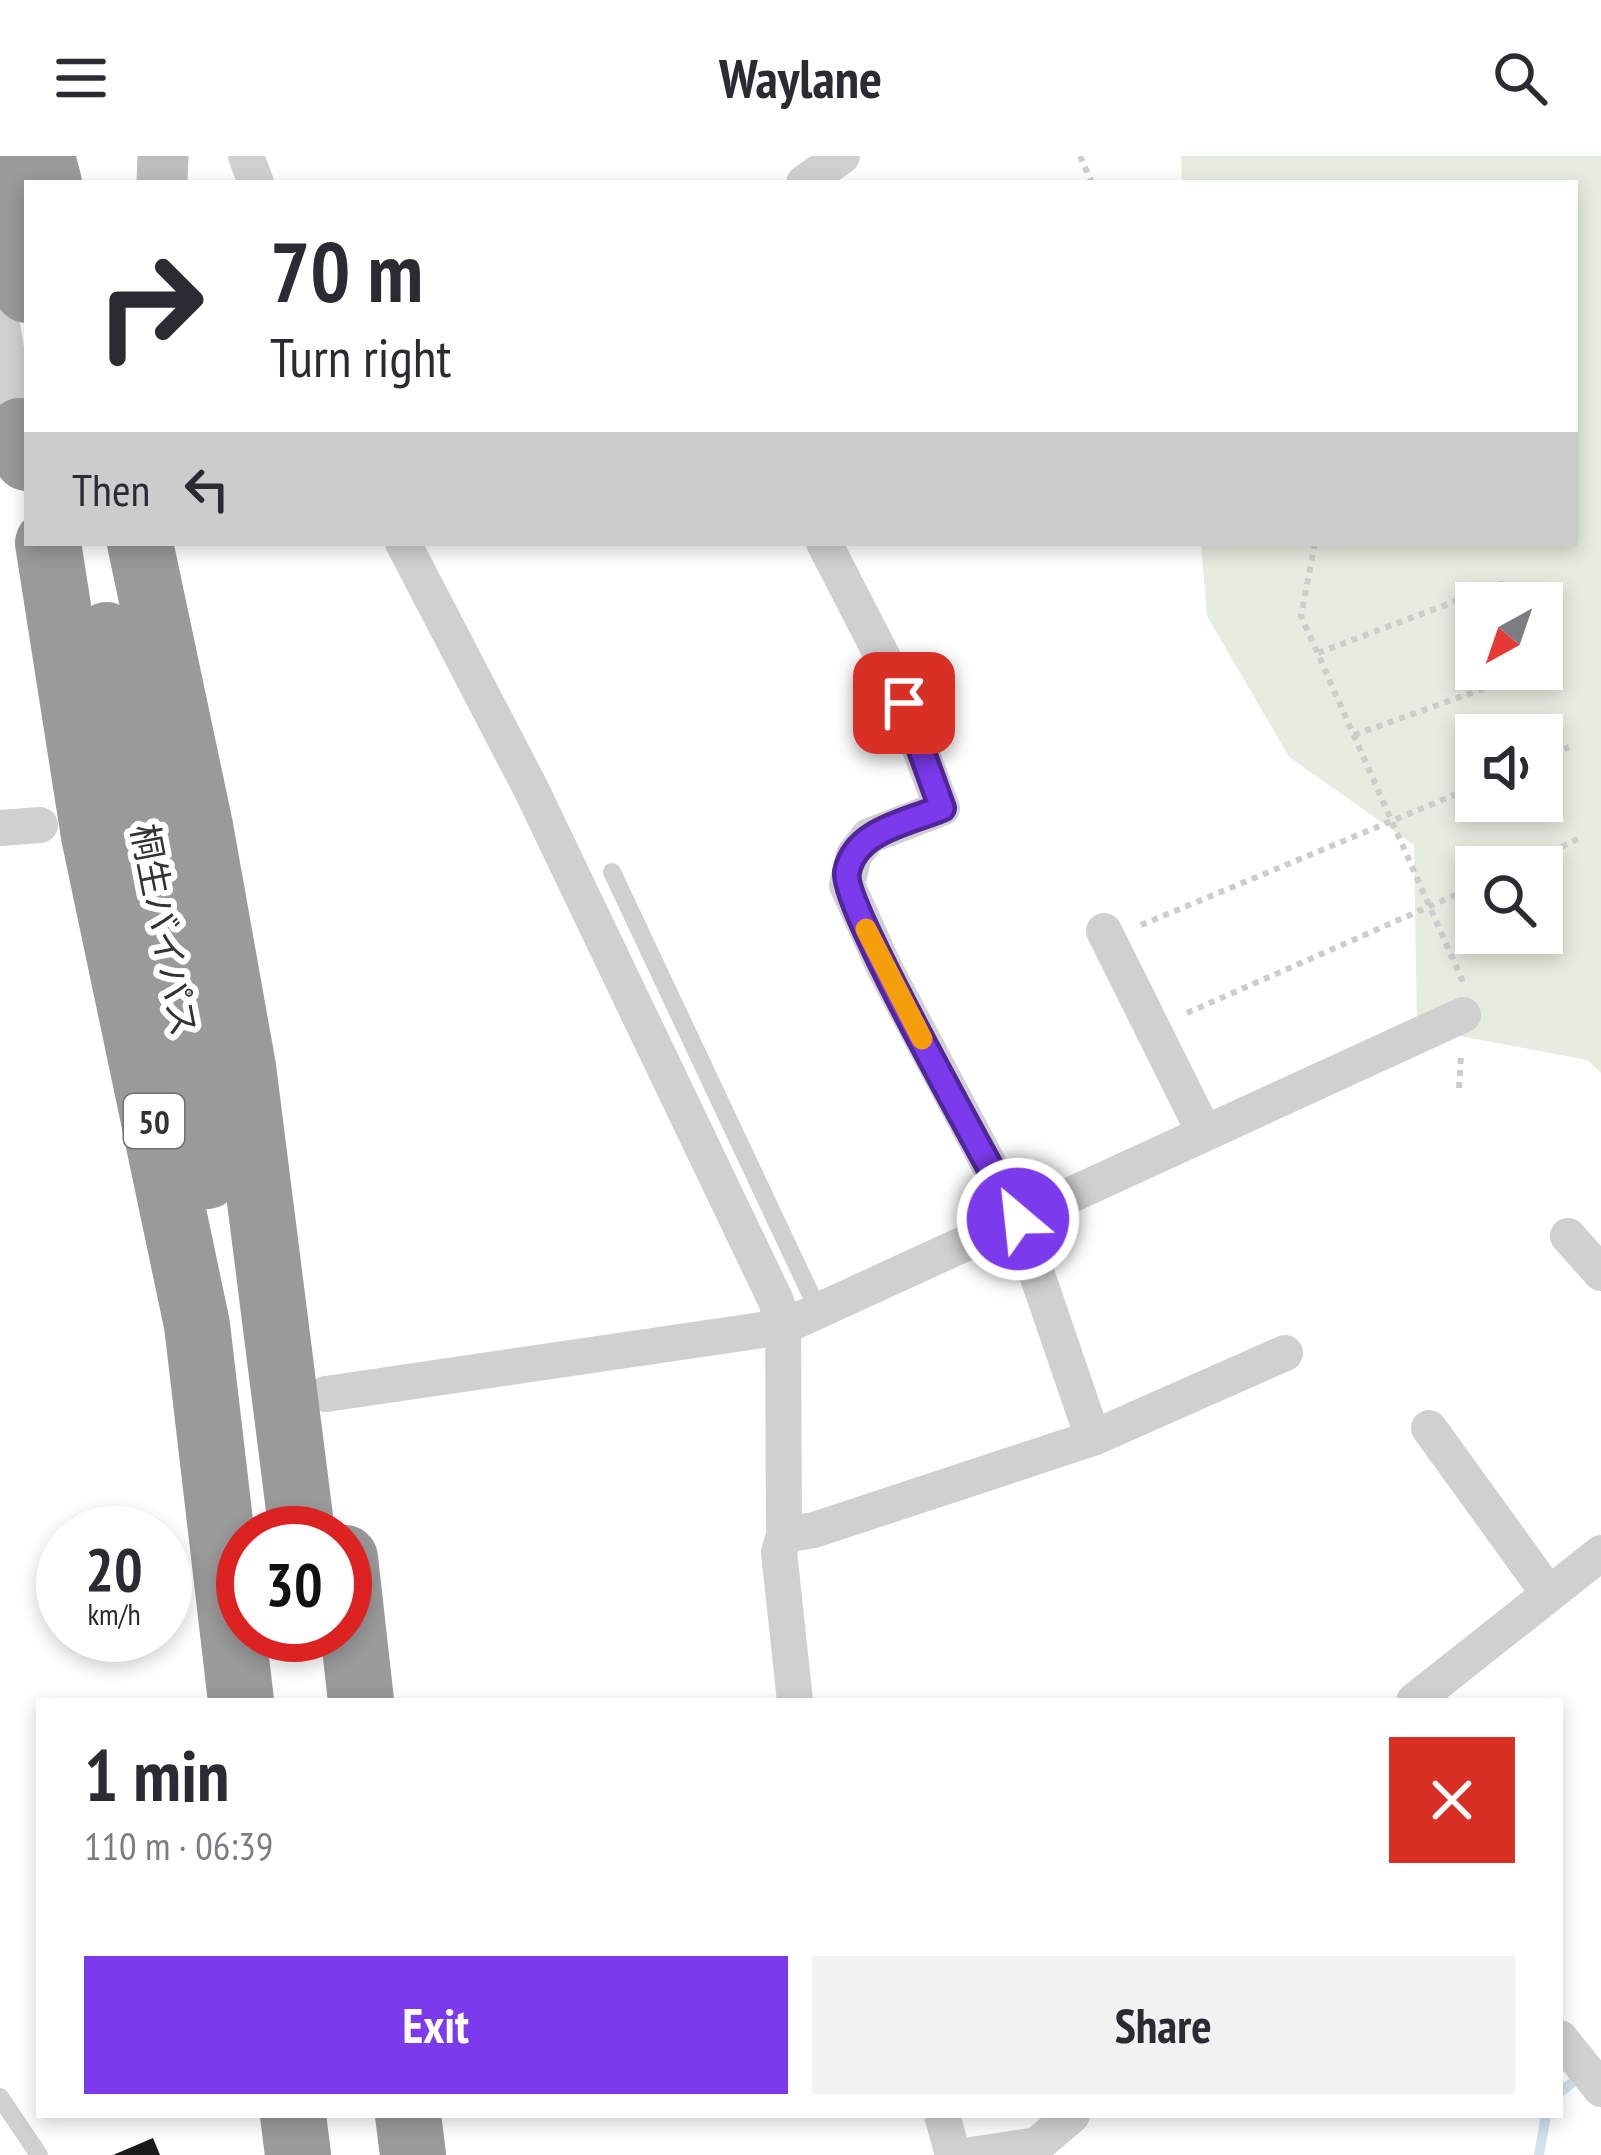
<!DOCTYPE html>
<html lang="en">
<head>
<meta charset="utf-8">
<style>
	body { margin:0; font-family:"PT Sans Narrow","Noto Sans JP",sans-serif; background:#f2f2f3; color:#2b2b33; height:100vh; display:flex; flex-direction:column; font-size:45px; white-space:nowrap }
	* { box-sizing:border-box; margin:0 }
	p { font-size:39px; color:#7c7c81 }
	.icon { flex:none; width:66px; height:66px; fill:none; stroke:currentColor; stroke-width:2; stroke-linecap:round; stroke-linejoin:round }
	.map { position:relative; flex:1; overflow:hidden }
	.side { position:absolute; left:36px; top:1542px; width:1527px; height:420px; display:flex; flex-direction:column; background:#fff; border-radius:0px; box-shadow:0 6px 18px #0003 }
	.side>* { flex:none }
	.top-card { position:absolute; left:24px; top:24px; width:1554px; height:366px; border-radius:0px; box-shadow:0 6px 18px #0003; background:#fff; color:#2b2b33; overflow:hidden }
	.needle { width:78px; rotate:220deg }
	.tools { position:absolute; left:1455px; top:426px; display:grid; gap:24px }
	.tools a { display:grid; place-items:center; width:108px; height:108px; border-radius:0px; background:#fff; box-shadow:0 6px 18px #0003; font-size:60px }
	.speed { position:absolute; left:36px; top:1350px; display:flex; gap:24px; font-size:60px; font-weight:700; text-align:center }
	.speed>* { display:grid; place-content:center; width:156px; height:156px; border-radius:50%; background:#fff; box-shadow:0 6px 18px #0003; line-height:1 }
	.speed small { font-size:30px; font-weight:400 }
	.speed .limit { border:18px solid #d22; background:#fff; color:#111 }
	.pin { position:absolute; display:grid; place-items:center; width:102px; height:102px; color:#fff; margin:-51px; border-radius:24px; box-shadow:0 6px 18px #0006 }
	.me { position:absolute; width:132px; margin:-66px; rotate:332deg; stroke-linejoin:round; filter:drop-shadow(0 0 9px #0008) }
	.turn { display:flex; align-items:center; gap:42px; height:252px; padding:0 48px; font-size:54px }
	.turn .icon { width:156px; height:156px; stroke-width:2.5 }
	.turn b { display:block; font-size:84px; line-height:102px }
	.then { display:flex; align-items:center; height:114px; padding:0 48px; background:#0003; gap:24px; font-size:45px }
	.round { display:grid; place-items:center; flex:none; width:126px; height:126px; border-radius:0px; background:#f2f2f3 }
	.summary { display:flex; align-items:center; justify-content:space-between; height:204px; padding:0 48px }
	h1 { font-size:72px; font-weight:700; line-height:90px }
	.primary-button { display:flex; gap:24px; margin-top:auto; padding:24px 48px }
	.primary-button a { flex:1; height:138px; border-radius:0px; background:#7c3aed; color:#fff; font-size:48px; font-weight:700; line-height:138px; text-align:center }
	.primary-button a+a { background:#f2f2f3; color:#2b2b33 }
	header { display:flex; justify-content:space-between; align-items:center; height:156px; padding:0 48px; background:#fff; font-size:54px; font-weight:700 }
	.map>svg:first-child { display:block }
</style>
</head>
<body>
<header><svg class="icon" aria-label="menu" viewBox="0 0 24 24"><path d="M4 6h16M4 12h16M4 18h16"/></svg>Waylane<svg class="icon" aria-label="search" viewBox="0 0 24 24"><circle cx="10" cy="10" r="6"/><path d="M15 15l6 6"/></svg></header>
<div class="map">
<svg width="1601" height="1999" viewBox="0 0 1601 1999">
	<rect width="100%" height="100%" fill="#fff"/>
	<path fill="#e6ecdf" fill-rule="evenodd" d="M1181,0h420v917l-14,-13 -170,-32 -3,-183 -125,-88 -82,-141 -6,-73h374v-360h-393zM1476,447h66v66h-66zM1476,579h66v66h-66zM1476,711h66v66h-66z"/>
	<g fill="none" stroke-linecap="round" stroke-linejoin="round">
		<g stroke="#cfe2ee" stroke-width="10">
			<polyline points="1560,1936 1582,1919"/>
			<polyline points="1539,1999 1546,1959"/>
		</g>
	</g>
	<polygon fill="#1a1a1a" points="153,1982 160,1999 113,1999"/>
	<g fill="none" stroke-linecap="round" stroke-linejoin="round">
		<g stroke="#cdcdcd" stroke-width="6" stroke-dasharray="6 6" stroke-linecap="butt">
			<polyline points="1080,0 1092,27"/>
			<polyline points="1315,387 1301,460 1463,826"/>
			<polyline points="1318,497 1509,425"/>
			<polyline points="1354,579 1538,513"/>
			<polyline points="1542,602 1569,591"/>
			<polyline points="1518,711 1580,682"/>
			<polyline points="1141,769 1476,630"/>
			<polyline points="1187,857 1476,730"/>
			<polyline points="1459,932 1461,899"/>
		</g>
		<g stroke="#d0d0d0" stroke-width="18">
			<polyline points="612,716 819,1156"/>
			<polyline points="0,1941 39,1999"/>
		</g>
		<g stroke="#d0d0d0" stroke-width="36">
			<polyline points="246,0 256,27"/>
			<polyline points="804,27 842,0"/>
			<polyline points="0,157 20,275"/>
			<polyline points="403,387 531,633 776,1145 783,1171 784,1379 779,1396 795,1545"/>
			<polyline points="824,387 892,519 942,652 869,680 854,699 847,729 884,811 1018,1063 1093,1282"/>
			<polyline points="0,672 40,669"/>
			<polyline points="1104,775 1204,976"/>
			<polyline points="1568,1080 1601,1117"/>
			<polyline points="326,1238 783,1171 1463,859"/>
			<polyline points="1429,1272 1549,1438"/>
			<polyline points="784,1379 814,1374 1093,1282 1285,1197"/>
			<polyline points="1414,1545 1601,1397"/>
			<polyline points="1560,1882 1601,1933"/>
			<polyline points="942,1959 953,1999"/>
			<polyline points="971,1999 1037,1989 1072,1959"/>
		</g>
		<polyline stroke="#bdbdbd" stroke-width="51" points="162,27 163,0"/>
		<g stroke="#9a9a9a" stroke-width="66">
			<polyline points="42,0 49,27"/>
			<polyline points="0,23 27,134"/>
			<polyline points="20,275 27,302"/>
			<polyline points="48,387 94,680 197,1169 241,1545"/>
			<polyline points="140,387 200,670 243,911 302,1377"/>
			<polyline points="107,479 192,915 207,1020"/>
			<polyline points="345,1402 361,1545"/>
			<polyline points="293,1959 298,1999"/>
			<polyline points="408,1959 413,1999"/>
		</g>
	</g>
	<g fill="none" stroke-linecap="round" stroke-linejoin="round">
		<g stroke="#51269a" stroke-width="30">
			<path id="route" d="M904,547l38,105c-33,14 -87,22 -95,64 -6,32 146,299 171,347"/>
		</g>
		<use href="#route" stroke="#7c3aed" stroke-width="21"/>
		<polyline stroke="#f59e0b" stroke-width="21" points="866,773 922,883"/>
	</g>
	<g text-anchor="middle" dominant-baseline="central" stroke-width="12" stroke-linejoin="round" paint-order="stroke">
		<rect fill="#fff" stroke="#707070" stroke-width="3" x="124" y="938" width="60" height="54" rx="9"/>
		<g font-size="33" font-weight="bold" fill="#333">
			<text x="154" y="965">50</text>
		</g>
		<g font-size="36" fill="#333" stroke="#fff">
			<text transform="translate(165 774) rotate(79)">桐生バイパス</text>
		</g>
	</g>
</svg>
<div class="tools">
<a><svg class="needle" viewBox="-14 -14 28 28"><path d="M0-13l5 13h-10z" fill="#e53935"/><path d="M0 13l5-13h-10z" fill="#7c7c81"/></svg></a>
<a><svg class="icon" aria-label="sound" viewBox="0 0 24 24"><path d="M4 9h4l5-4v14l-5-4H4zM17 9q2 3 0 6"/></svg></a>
<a><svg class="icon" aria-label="search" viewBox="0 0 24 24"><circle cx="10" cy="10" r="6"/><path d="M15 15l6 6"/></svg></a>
</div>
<div class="speed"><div>20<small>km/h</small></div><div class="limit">30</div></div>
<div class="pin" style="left:904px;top:547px;background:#d93025"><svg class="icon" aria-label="arrive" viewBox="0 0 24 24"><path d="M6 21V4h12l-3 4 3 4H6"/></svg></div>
<svg class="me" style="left:1018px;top:1063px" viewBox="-20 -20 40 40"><circle r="17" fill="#7c3aed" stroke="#fff" stroke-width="3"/><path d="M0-11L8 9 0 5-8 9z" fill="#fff"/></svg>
<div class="top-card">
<div class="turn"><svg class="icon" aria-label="right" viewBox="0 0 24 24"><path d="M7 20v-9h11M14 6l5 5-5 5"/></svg><div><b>70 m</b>Turn right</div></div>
<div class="then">Then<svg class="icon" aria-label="left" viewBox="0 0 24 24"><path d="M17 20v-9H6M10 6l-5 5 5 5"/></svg></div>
</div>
<section class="side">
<div class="summary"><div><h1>1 min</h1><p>110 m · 06:39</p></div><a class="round" style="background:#d93025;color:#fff"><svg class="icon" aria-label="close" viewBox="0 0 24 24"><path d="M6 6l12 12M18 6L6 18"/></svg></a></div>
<div class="primary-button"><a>Exit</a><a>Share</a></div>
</section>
</div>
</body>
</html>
